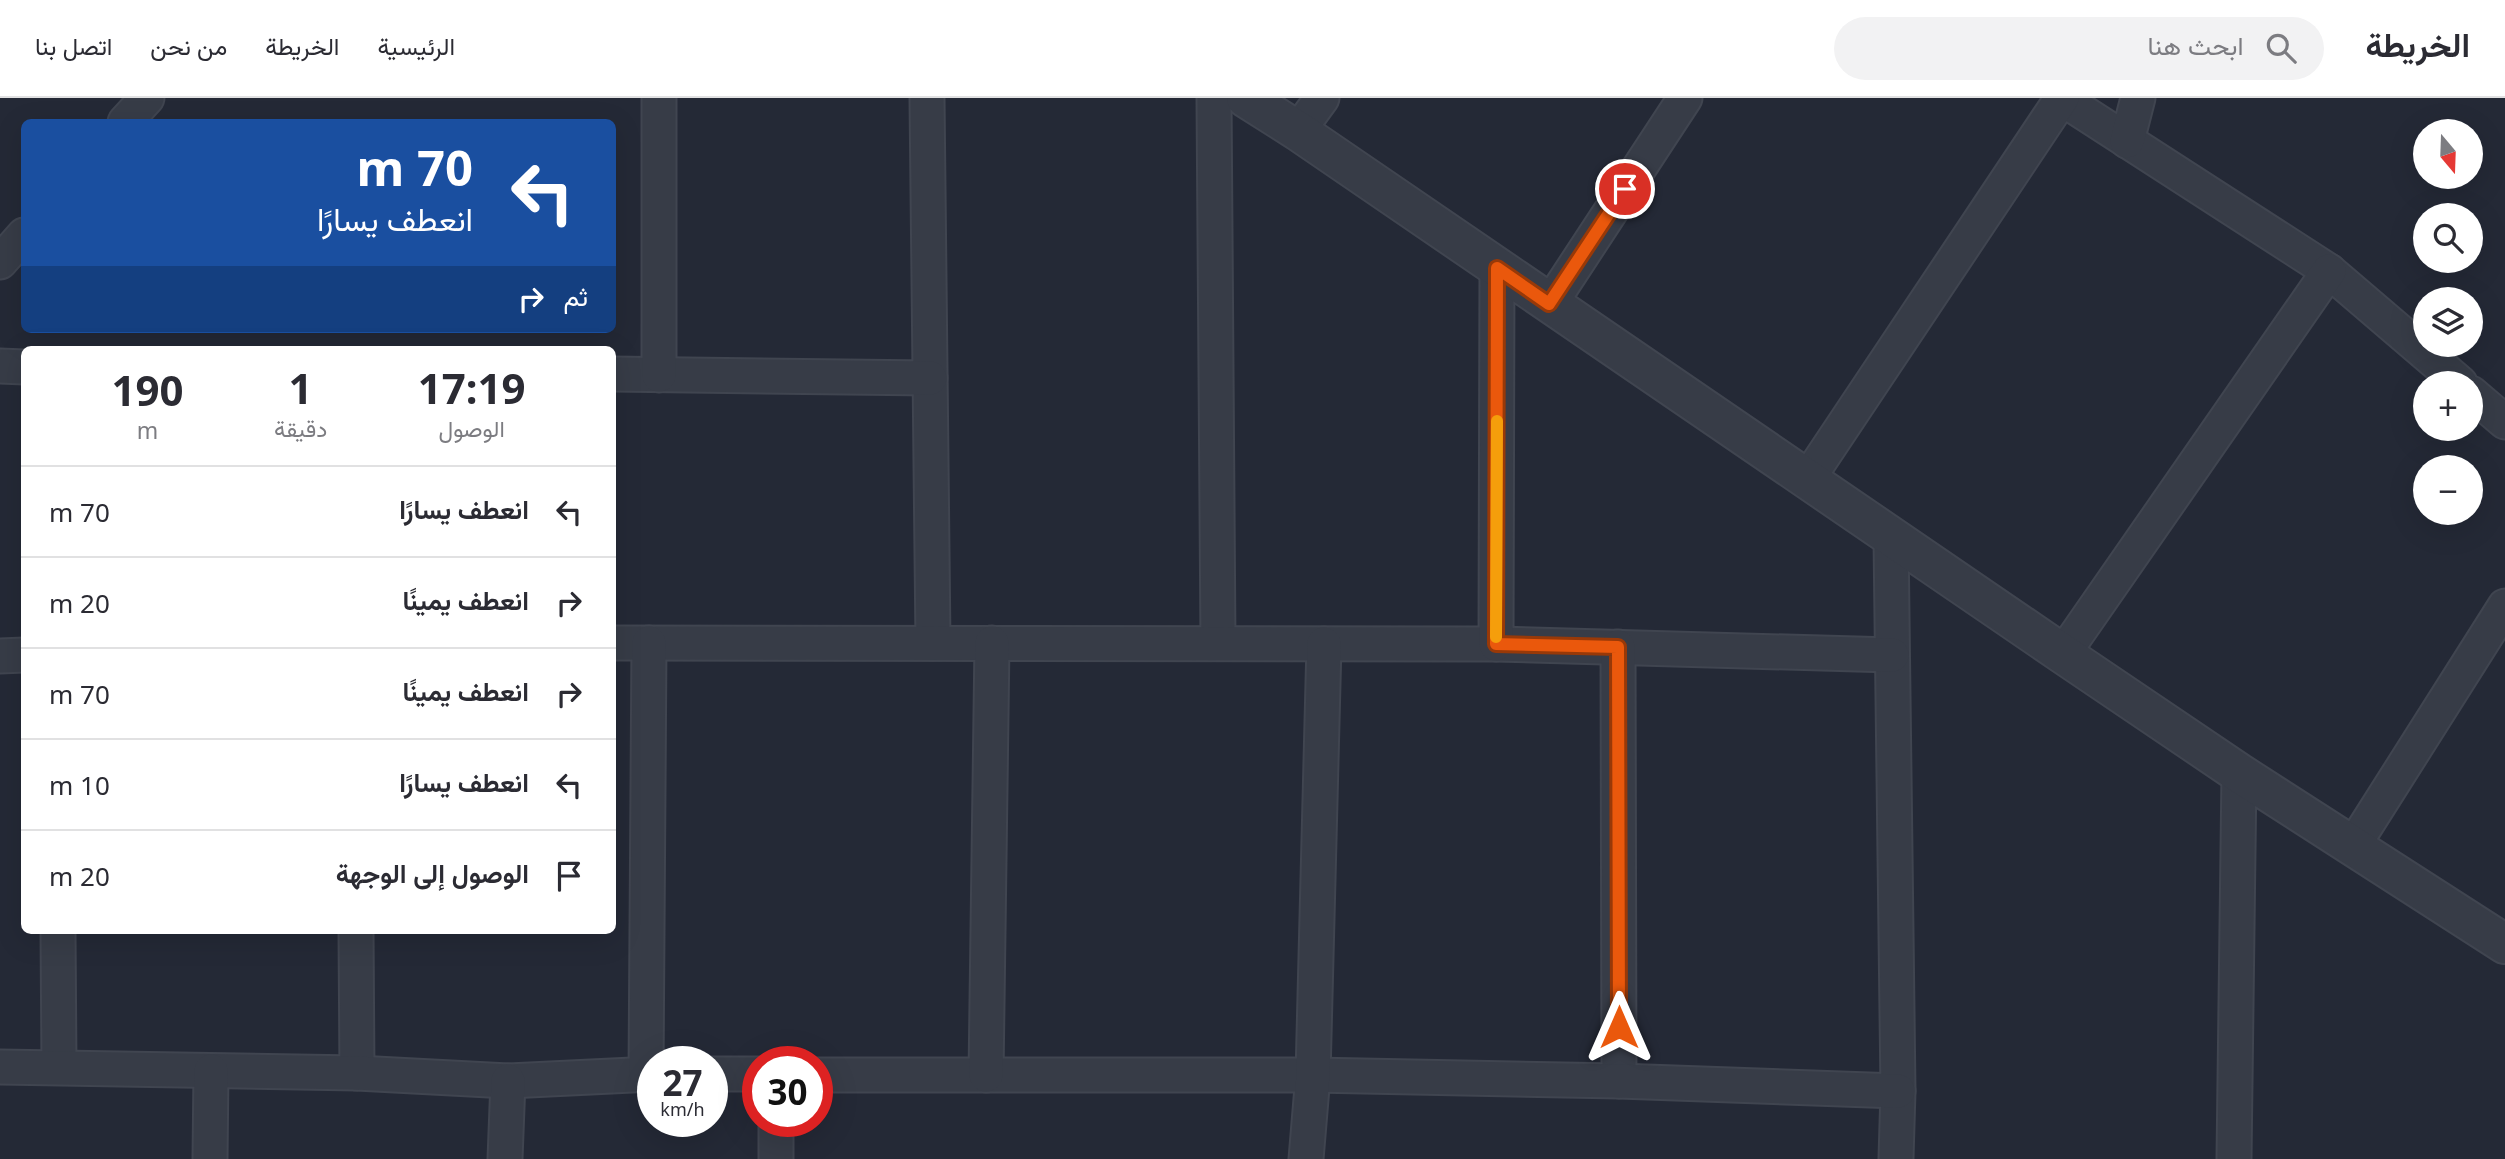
<!DOCTYPE html>
<html lang="ar">
<head>
<meta charset="utf-8">
<style>
	body { margin:0; font-family:"Noto Sans",Vazirmatn,sans-serif; background:#f2f2f3; color:#2b2b33; direction:rtl; height:100vh; display:flex; flex-direction:column; font-size:26px; white-space:nowrap }
	* { box-sizing:border-box; margin:0 }
	p { font-size:23px; color:#7c7c81 }
	.icon { flex:none; width:38px; height:38px; fill:none; stroke:currentColor; stroke-width:2; stroke-linecap:round; stroke-linejoin:round }
	.map { position:relative; flex:1; overflow:hidden; direction:ltr }
	.side { position:absolute; left:21px; top:248px; width:595px; height:588px; display:flex; flex-direction:column; background:#fff; border-radius:10px; box-shadow:0 7px 28px #0002; direction:rtl }
	.side>* { flex:none }
	.guide { position:absolute; left:21px; top:21px; width:595px; height:214px; border-radius:10px; box-shadow:0 7px 28px #0002; direction:rtl; background:#1a4fa0; color:#fff; overflow:hidden }
	.needle { width:46px; rotate:161deg }
	.controls { position:absolute; left:2413px; top:21px; display:grid; gap:14px }
	.controls a { display:grid; place-items:center; width:70px; height:70px; border-radius:50%; background:#fff; box-shadow:0 7px 28px #0002; font-size:35px }
	.speed { position:absolute; left:637px; top:948px; display:flex; gap:14px; font-size:35px; font-weight:700; text-align:center }
	.speed>* { display:grid; place-content:center; width:91px; height:91px; border-radius:50%; background:#fff; box-shadow:0 7px 28px #0002; line-height:1 }
	.speed small { font-size:18px; font-weight:400 }
	.speed .limit { border:10px solid #d22; background:#fff; color:#111 }
	.pin { position:absolute; display:grid; place-items:center; width:60px; height:60px; color:#fff; margin:-30px; border:4px solid #fff; border-radius:50%; box-shadow:0 2px 7px #0007 }
	.me { position:absolute; width:77px; margin:-38px; rotate:0deg; stroke-linejoin:round; filter:drop-shadow(0 0 5px #0008) }
	.turn { display:flex; align-items:center; gap:24px; height:147px; padding:0 28px; font-size:32px }
	.turn .icon { width:91px; height:91px; stroke-width:2.5 }
	.turn b { display:block; font-size:49px; line-height:60px }
	.then { display:flex; align-items:center; height:66px; padding:0 28px; background:#0003; gap:14px; font-size:26px }
	.eta { display:flex; justify-content:space-evenly; align-items:center; height:119px; text-align:center }
	.eta b { font-size:42px; font-weight:700; line-height:49px }
	ul { padding:0; list-style:none }
	li { display:flex; align-items:center; gap:21px; height:91px; padding:0 28px; border-top:2px solid #e1e1e2 }
	li div { flex:1 }
	li b { display:block; font-size:26px }
	li em { font-style:normal }
	header { display:flex; align-items:center; gap:42px; box-sizing:border-box; height:98px; padding:0 35px; background:#fff; border-bottom:2px solid #e1e1e2 }
	header strong { font-size:33px }
	nav { display:flex; gap:38px; margin-inline-start:auto; font-size:24px }
	.search { width:490px; height:63px; background:#f2f2f3; display:flex; align-items:center; gap:18px; box-sizing:border-box; padding:0 24px; border-radius:38px; color:#7c7c81; font-size:26px }
	.map>svg:first-child { display:block }
</style>
</head>
<body>
<header>
<strong>الخريطة</strong>
<div class="search"><svg class="icon" aria-label="search" viewBox="0 0 24 24"><circle cx="10" cy="10" r="6"/><path d="M15 15l6 6"/></svg>ابحث هنا</div>
<nav><a>الرئيسية</a><a>الخريطة</a><a>من نحن</a><a>اتصل بنا</a></nav>
</header>
<div class="map">
<svg width="2505" height="1061" viewBox="0 0 2505 1061">
	<rect width="100%" height="100%" fill="#242936"/>
	<g fill="none" stroke-linecap="round" stroke-linejoin="round">
		<g stroke="#404550" stroke-width="37">
			<g id="minor">
				<polyline points="927,0 933,545"/>
				<polyline points="1214,0 1218,545"/>
				<polyline points="2061,0 2329,173 2460,285"/>
				<polyline points="125,24 147,0"/>
				<polyline points="1298,33 1322,0"/>
				<polyline points="2127,43 2138,0"/>
				<polyline points="0,164 24,137"/>
				<polyline points="1550,206 1685,0"/>
				<polyline points="0,268 24,269"/>
				<polyline points="612,276 930,280"/>
				<polyline points="659,277 659,0"/>
				<polyline points="2471,295 2505,324"/>
				<polyline points="1807,382 2062,0"/>
				<polyline points="1891,440 1898,993 1896,1060"/>
				<polyline points="612,545 1496,546 1892,557"/>
				<polyline points="1496,546 1497,170"/>
				<polyline points="1618,549 1619,983"/>
				<polyline points="2063,556 2329,173"/>
				<polyline points="0,558 24,557"/>
				<polyline points="2353,748 2505,508"/>
				<polyline points="58,833 59,968"/>
				<polyline points="356,833 357,975"/>
				<polyline points="0,969 357,975 508,983 653,976"/>
				<polyline points="646,976 649,545"/>
				<polyline points="712,976 758,976"/>
				<polyline points="817,977 1313,977 1619,983 1898,993"/>
				<polyline points="986,977 992,545"/>
				<polyline points="210,1061 211,973"/>
				<polyline points="505,1061 508,983"/>
				<polyline points="776,1061 776,1024"/>
				<polyline points="1306,1061 1313,977 1324,546"/>
				<polyline points="2234,1061 2239,675"/>
			</g>
		</g>
		<g stroke="#404550" stroke-width="42">
			<polyline id="tertiary" points="1246,0 1298,33 2063,556 2239,675 2505,846"/>
		</g>
		<use href="#minor" stroke="#373c47" stroke-width="33"/>
		<use href="#tertiary" stroke="#373c47" stroke-width="38"/>
	</g>
	<g fill="none" stroke-linecap="round" stroke-linejoin="round">
		<g stroke="#983908" stroke-width="18">
			<polyline id="route" points="1619,929 1618,549 1496,546 1497,170 1549,206 1625,91"/>
		</g>
		<use href="#route" stroke="#ea580c" stroke-width="12"/>
		<polyline stroke="#f59e0b" stroke-width="12" points="1496,539 1497,323"/>
	</g>
</svg>
<div class="controls">
<a><svg class="needle" viewBox="-14 -14 28 28"><path d="M0-13l5 13h-10z" fill="#e53935"/><path d="M0 13l5-13h-10z" fill="#7c7c81"/></svg></a>
<a><svg class="icon" aria-label="search" viewBox="0 0 24 24"><circle cx="10" cy="10" r="6"/><path d="M15 15l6 6"/></svg></a>
<a><svg class="icon" aria-label="layers" viewBox="0 0 24 24"><path d="M12 4l9 5-9 5-9-5zM3 14l9 5 9-5"/></svg></a>
<a>+</a>
<a>−</a>
</div>
<div class="speed"><div>27<small>km/h</small></div><div class="limit">30</div></div>
<div class="pin" style="left:1625px;top:91px;background:#d93025"><svg class="icon" aria-label="arrive" viewBox="0 0 24 24"><path d="M6 21V4h12l-3 4 3 4H6"/></svg></div>
<svg class="me" style="left:1619px;top:929px" viewBox="-20 -20 40 40"><path d="M0-17L14 15 0 8-14 15z" fill="#ea580c" stroke="#fff" stroke-width="4"/></svg>
<div class="guide">
<div class="turn"><svg class="icon" aria-label="left" viewBox="0 0 24 24"><path d="M17 20v-9H6M10 6l-5 5 5 5"/></svg><div><b>70 m</b>انعطف يسارًا</div></div>
<div class="then">ثم<svg class="icon" aria-label="right" viewBox="0 0 24 24"><path d="M7 20v-9h11M14 6l5 5-5 5"/></svg></div>
</div>
<section class="side">
<div class="eta">
<div><b>17:19</b><p>الوصول</p></div>
<div><b>1</b><p>دقيقة</p></div>
<div><b>190</b><p>m</p></div>
</div>
<ul>
<li><svg class="icon" aria-label="left" viewBox="0 0 24 24"><path d="M17 20v-9H6M10 6l-5 5 5 5"/></svg><div><b>انعطف يسارًا</b></div><em>70 m</em></li>
<li><svg class="icon" aria-label="right" viewBox="0 0 24 24"><path d="M7 20v-9h11M14 6l5 5-5 5"/></svg><div><b>انعطف يمينًا</b></div><em>20 m</em></li>
<li><svg class="icon" aria-label="right" viewBox="0 0 24 24"><path d="M7 20v-9h11M14 6l5 5-5 5"/></svg><div><b>انعطف يمينًا</b></div><em>70 m</em></li>
<li><svg class="icon" aria-label="left" viewBox="0 0 24 24"><path d="M17 20v-9H6M10 6l-5 5 5 5"/></svg><div><b>انعطف يسارًا</b></div><em>10 m</em></li>
<li><svg class="icon" aria-label="arrive" viewBox="0 0 24 24"><path d="M6 21V4h12l-3 4 3 4H6"/></svg><div><b>الوصول إلى الوجهة</b></div><em>20 m</em></li>
</ul>
</section>
</div>
</body>
</html>
